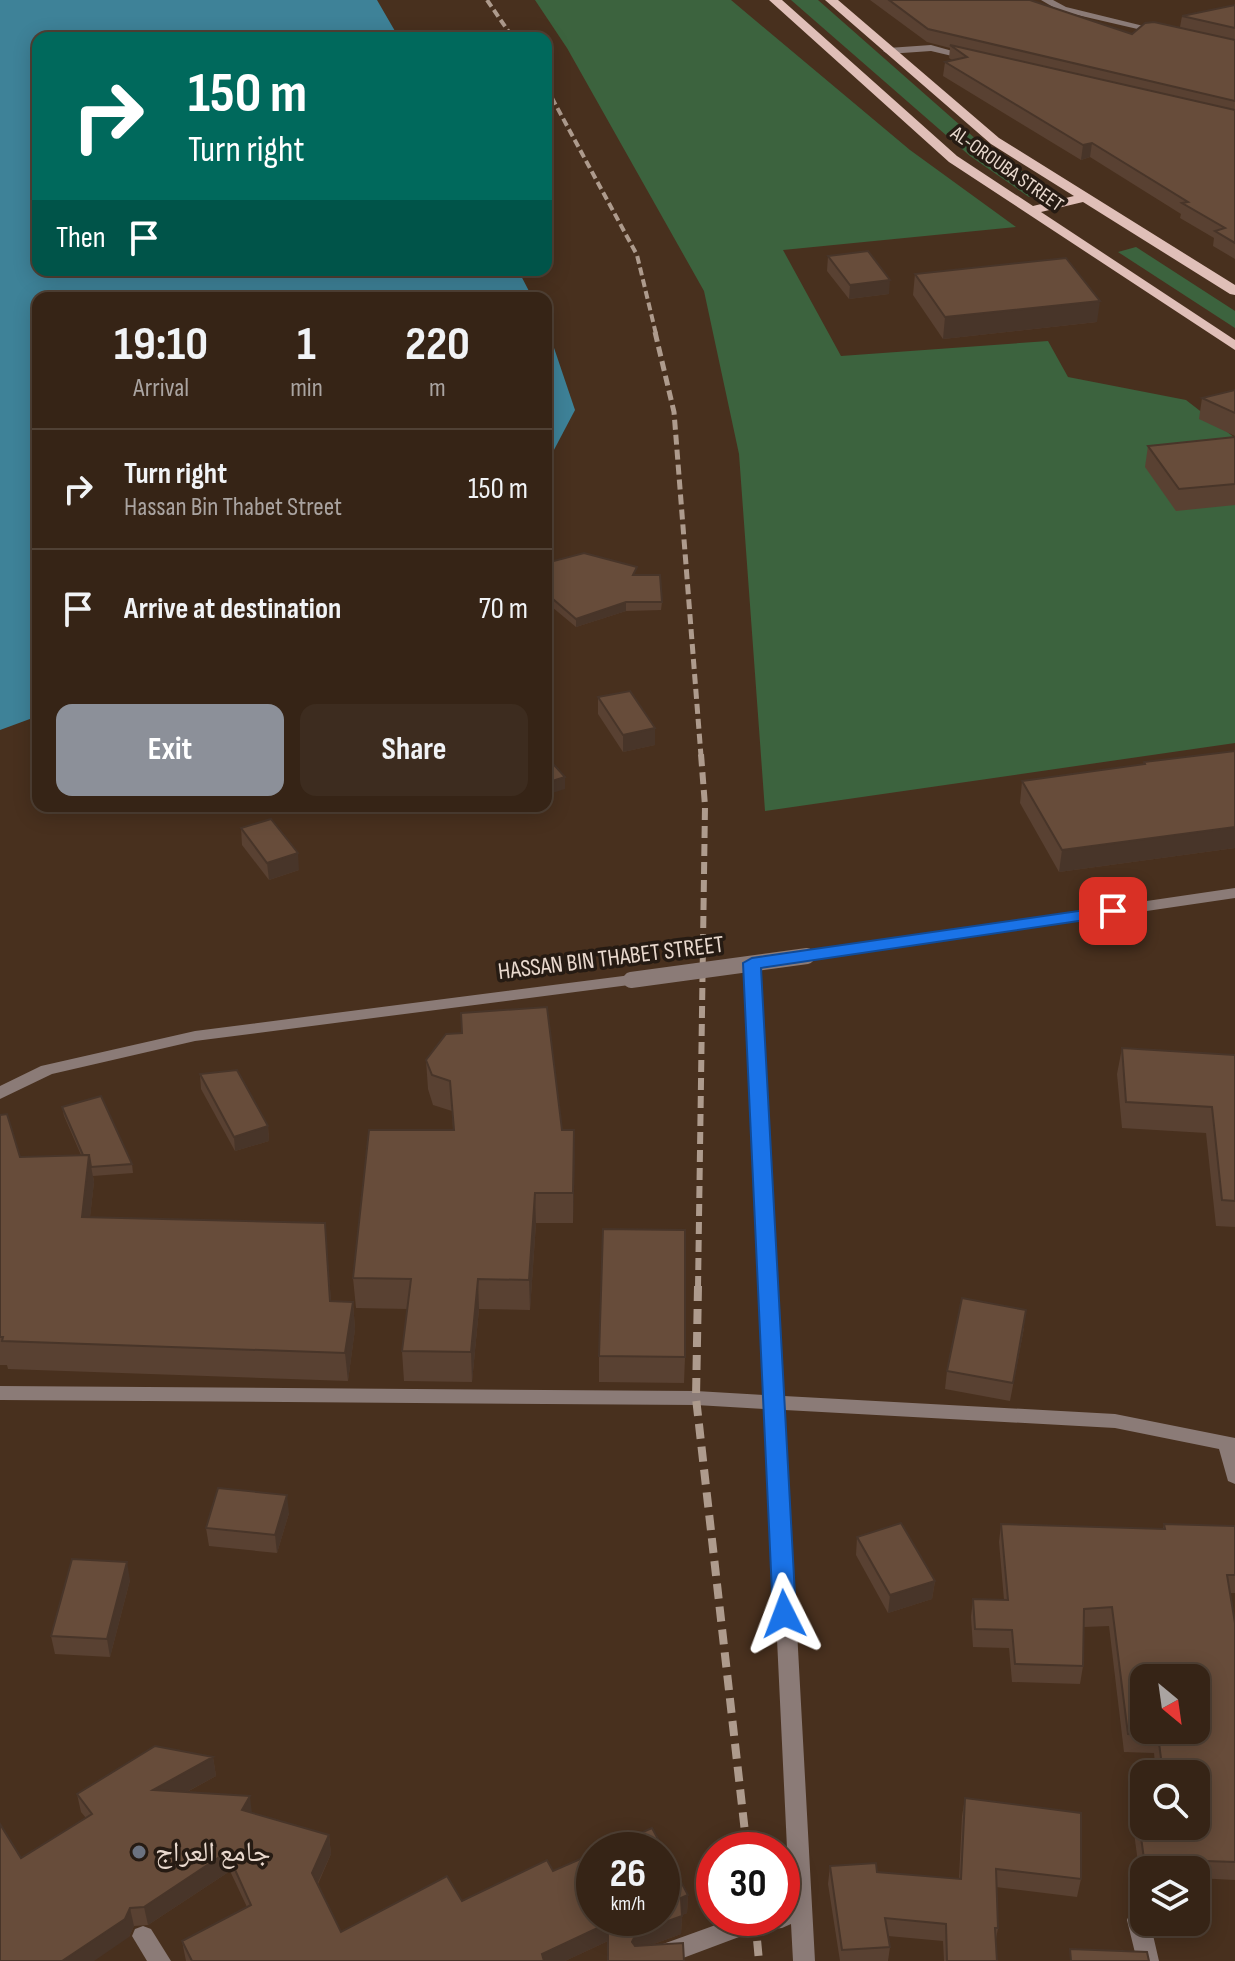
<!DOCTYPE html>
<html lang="en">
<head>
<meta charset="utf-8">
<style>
	body { margin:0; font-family:"Sofia Sans Condensed","Noto Naskh Arabic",sans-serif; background:#3d2c1f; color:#f1f3f6; height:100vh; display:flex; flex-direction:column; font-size:30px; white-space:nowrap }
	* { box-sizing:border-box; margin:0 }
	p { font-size:26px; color:#aaa4a1 }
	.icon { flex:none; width:44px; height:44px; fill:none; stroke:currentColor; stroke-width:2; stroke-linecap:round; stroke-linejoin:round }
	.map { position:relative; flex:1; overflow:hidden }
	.panel { position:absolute; left:32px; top:292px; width:520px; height:520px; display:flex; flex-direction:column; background:#362416; border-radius:16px; box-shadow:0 4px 20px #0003,0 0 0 2px #504135 }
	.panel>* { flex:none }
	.guide { position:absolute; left:32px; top:32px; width:520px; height:244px; border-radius:16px; box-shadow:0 4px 20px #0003,0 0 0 2px #504135; background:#00695c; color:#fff; overflow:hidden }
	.needle { width:52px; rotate:151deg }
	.tools { position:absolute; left:1130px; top:1664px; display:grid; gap:16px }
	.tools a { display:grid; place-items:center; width:80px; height:80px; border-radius:16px; background:#362416; box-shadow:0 4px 20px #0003,0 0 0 2px #504135; font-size:40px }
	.speed { position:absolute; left:576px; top:1832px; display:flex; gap:16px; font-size:40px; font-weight:700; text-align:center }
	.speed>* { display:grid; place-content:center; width:104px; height:104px; border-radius:50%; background:#362416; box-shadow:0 4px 20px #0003,0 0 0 2px #504135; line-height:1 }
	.speed small { font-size:20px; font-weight:400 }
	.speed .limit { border:12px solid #d22; background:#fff; color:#111 }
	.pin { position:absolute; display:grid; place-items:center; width:68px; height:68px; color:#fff; margin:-34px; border-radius:16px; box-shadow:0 4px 12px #0006 }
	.me { position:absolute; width:88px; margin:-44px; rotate:357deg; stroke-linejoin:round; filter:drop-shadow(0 0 6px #0008) }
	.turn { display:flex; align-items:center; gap:28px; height:168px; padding:0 24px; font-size:36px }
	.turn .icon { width:104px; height:104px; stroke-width:2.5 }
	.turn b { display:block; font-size:56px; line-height:68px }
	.then { display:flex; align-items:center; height:76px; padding:0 24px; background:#0003; gap:16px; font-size:30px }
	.eta { display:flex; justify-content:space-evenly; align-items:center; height:136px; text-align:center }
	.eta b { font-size:48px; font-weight:700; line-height:56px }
	.action { display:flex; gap:16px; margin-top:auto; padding:16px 24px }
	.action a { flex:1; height:92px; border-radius:16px; background:#8c9099; color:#fff; font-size:32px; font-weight:700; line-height:92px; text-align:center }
	.action a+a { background:#3d2c1f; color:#f1f3f6 }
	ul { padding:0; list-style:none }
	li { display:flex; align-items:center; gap:24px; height:120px; padding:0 24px; border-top:2px solid #504135 }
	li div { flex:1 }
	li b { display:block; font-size:30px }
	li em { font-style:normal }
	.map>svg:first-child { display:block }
</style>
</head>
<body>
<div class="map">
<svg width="1235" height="1961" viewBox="0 0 1235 1961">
	<rect width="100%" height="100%" fill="#48301e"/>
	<g fill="#3c633e">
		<polygon points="535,0 731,0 910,150 1016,227 783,250 841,356 1048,341 1068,377 1186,400 1235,438 1235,743 765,811 739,454 704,291 567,48"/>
		<polygon points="791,0 818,0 986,148 1056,193 1029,197 970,156"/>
		<polygon points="1136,247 1235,311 1235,328 1118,252"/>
	</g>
	<g fill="#3e8298">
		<polygon points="0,0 377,0 399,38 38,38 38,270 518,270 530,293 527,298 38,298 38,716 0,730"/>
		<polygon points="546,335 550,336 575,410 546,465"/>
	</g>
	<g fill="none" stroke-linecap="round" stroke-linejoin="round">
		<g fill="#8b7b77" fill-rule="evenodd">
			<polygon points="1041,0 1053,0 1066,7 1164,31 1159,34 1060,11"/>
			<polygon points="931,45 974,57 969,60 931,51 888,54 883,51 888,48"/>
			<polygon points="752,958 760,963 784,1396 1115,1414 1235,1438 1235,1484 1228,1481 1219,1449 1115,1428 785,1410 815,1961 793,1961 791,1924 782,1928 755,1931 675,1961 635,1961 638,1953 735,1918 782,1918 782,1908 790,1911 766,1409 696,1405 0,1400 0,1386 696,1391 765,1395 744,963"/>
			<polygon points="1138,1910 1144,1912 1144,1922 1150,1922 1159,1961 1137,1961 1127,1920 1130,1913"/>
			<polygon points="143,1926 151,1929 171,1961 147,1961 132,1936 135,1929"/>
		</g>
		<g fill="#8b7b77" fill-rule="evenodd">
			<polygon points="1235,888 1235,898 807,961 799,956 807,951"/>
			<polygon points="631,975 637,976 639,980 637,984 195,1041 52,1074 0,1099 0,1086 41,1066 195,1031"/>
		</g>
		<polygon fill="#e0bfb8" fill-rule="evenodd" points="769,0 782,0 957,156 1033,206 1074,196 991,144 825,0 838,0 999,138 1235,285 1235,295 1230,294 1083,202 1041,212 1235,340 1235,350 949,162"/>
		<g stroke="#ae9b8d" stroke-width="4" stroke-dasharray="8 4" stroke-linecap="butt">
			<polyline points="487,0 513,38"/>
			<polyline points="546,87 637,255 656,334"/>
		</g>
		<polyline stroke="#ae9b8d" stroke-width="5" stroke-dasharray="10 5" stroke-linecap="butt" points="655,332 674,412 701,756"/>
		<polyline stroke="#ae9b8d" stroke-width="6" stroke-dasharray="12 6" stroke-linecap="butt" points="698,1288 705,806 701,754"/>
		<g stroke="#ae9b8d" stroke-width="8" stroke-dasharray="15 8" stroke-linecap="butt">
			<polyline points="698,1286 696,1398 747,1850"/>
			<polyline points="755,1918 759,1961"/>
		</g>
		<polyline stroke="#8b7b77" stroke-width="16" points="631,980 807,956"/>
	</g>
	<g fill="#594132">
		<polygon points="870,0 1030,0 1132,34 1180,27 1182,16 1235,5 1235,259 1213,246 1214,238 1180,218 1181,214 1090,157 1081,160 943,76 945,62 952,60 949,58 950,48 927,42"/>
		<polygon points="828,256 889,294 849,299 827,271"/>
		<polygon points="915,274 1097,322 943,339 913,295"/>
		<polygon points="1235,390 1235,436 1199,419 1202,398"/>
		<polygon points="1235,437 1235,505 1176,511 1145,467 1148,446"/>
		<polygon points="546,563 662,602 661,610 626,611 576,627 546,602"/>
		<polygon points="598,697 655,745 623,752 598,714"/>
		<polygon points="1235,751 1235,848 1059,872 1020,803 1022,781 1143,764 1144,762"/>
		<polygon points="241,828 299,870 269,880 242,845"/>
		<polygon points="1122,1048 1235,1055 1235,1227 1216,1226 1206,1133 1122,1128 1117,1074"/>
		<polygon points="426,1060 562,1130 574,1130 573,1223 536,1223 530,1310 479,1309 472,1382 404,1381 402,1351 407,1309 356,1308 353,1278 453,1130 452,1111 433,1105 428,1089"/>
		<polygon points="200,1074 268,1126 269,1141 235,1151 201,1089"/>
		<polygon points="62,1107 132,1164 133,1173 93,1176 94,1182 90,1217 327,1251 331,1301 353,1302 355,1329 348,1381 8,1369 7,1365 0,1365 0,1115 20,1157 81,1155 64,1116"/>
		<polygon points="1024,1328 1010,1401 945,1389 947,1371"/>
		<polygon points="599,1356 685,1357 684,1383 599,1382"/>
		<polygon points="289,1513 277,1553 209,1546 206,1528"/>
		<polygon points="1001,1524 1163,1529 1164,1524 1235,1526 1235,1593 1230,1593 1235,1623 1235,1880 1196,1878 1196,1870 1144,1870 1144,1877 1140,1877 1134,1833 1138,1815 1196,1826 1196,1774 1156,1774 1154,1753 1124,1752 1109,1626 1084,1627 1083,1666 1080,1684 1012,1682 1009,1648 973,1647 971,1617 973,1599 1004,1600 999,1542"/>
		<polygon points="857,1537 935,1581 932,1599 888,1613 856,1555"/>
		<polygon points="130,1580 110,1657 55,1654 51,1636"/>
		<polygon points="213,1757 216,1776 187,1792 252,1813 329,1835 331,1854 318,1884 341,1932 462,1901 553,1871 688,1895 687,1913 682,1915 681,1934 651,1945 684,1961 608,1941 565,1961 186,1961 182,1941 247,1907 230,1871 148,1925 134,1926 129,1937 21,1858 86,1818 81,1812 77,1794"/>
		<polygon points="965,1798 1081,1879 1077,1897 996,1887 998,1928 996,1939 997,1961 944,1961 943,1941 888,1936 890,1947 888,1961 840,1961 828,1884 830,1866 877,1872 959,1879 962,1816"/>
	</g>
	<g fill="#483529">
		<polygon points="1092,143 1090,157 1081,160 1083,145"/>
		<polygon points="890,280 889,294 849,299 850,285"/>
		<polygon points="1100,301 1097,322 943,339 945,317"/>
		<polygon points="626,602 626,611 576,627 576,619"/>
		<polygon points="655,728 655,745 623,752 623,735"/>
		<polygon points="565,777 565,789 546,795 546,783"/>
		<polygon points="1235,827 1235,848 1059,872 1062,850"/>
		<polygon points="298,853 299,870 269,880 267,863"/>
		<polygon points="268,1126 269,1141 235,1151 234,1137"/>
		<polygon points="574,1130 575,1160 573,1223 573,1193"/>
		<polygon points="89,1155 94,1182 87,1244 82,1217"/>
		<polygon points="535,1193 536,1223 530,1310 529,1280"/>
		<polygon points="478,1279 479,1309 472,1382 471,1352"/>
		<polygon points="353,1302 355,1329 348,1381 345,1353"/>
		<polygon points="287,1495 289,1513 277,1553 275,1535"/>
		<polygon points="127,1562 130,1580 110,1657 107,1639"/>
		<polygon points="935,1581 932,1599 888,1613 890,1595"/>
		<polygon points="213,1757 216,1776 157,1808 153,1790"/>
		<polygon points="250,1796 252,1814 242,1810"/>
		<polygon points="329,1835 331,1854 314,1891 312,1873"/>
		<polygon points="227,1852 230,1871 148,1925 144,1907"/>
		<polygon points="688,1895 687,1913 681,1916 681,1898"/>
		<polygon points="130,1908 134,1926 129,1937 94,1961 62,1961"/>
		<polygon points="682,1916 681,1934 637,1950 632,1942 637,1932"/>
		<polygon points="608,1923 608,1941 565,1961 543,1961 542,1954"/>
	</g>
	<g fill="#674c3a" stroke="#483529" stroke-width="2" fill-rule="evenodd">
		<polygon points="889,0 1030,0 1132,34 1145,23 1154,22 1235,40 1235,101 928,29"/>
		<polygon points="1235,5 1235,28 1182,16"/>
		<polygon points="950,45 1235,110 1235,243 1215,231 1225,228 1182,203 1188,202 1092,143 1083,145 945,62 967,57"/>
		<polygon points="868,251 890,280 850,285 828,256"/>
		<polygon points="1066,258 1100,301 945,317 915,274"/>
		<polygon points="1235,390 1235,413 1202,398"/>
		<polygon points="1235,437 1235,484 1179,489 1148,446"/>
		<polygon points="584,553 637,567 633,575 660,575 662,602 626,602 576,619 546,593 546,563"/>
		<polygon points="630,691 655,728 623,735 598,697"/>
		<polygon points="1235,751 1235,827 1062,850 1022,781 1145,764 1144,762"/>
		<polygon points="546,756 565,777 546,783"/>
		<polygon points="271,819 298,853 267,863 241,828"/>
		<polygon points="547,1007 562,1130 574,1130 573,1193 535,1193 529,1280 478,1279 471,1352 402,1351 411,1279 353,1278 369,1130 454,1130 450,1081 432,1075 426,1060 446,1034 462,1033 461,1013"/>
		<polygon points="1122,1048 1235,1055 1235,1201 1222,1200 1212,1107 1126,1102"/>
		<polygon points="237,1070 268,1126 234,1137 200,1074"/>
		<polygon points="101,1096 132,1164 91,1167 89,1155 83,1155 62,1107"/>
		<polygon points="7,1114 20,1157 89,1155 82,1217 325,1223 330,1301 353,1302 345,1353 2,1341 3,1337 0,1337 0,1115"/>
		<polygon points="603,1229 685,1230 685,1357 599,1356"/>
		<polygon points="962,1298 1026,1310 1013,1383 947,1371"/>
		<polygon points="218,1488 287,1495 275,1535 206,1528"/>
		<polygon points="901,1523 935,1581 890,1595 857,1537"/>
		<path d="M1001,1524l164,5 -1,-5 71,2v49h-8l8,48v239l-91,-3 -6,-44 6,1v10h52v-52h-33l-5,-39 -30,-1 -16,-127 -28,2 -1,57 -68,-2 -3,-34 -37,-1 -2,-30 35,1zM1144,1678h52v52h-52z"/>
		<polygon points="72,1559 127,1562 107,1639 51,1636"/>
		<polygon points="155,1746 213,1757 153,1790 250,1796 242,1810 329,1835 312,1873 341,1932 447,1876 462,1901 547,1860 553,1871 594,1853 594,1918 662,1918 662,1850 602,1850 652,1828 688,1895 681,1898 682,1916 637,1932 632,1942 635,1946 683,1943 684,1961 608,1961 608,1923 542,1954 544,1961 192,1961 182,1941 251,1905 227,1852 144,1907 130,1908 125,1919 62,1961 0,1961 0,1824 21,1858 92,1814 77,1794"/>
		<polygon points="965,1798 1081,1813 1081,1879 996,1869 998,1928 995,1928 997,1961 947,1961 946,1924 885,1918 890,1947 842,1950 830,1866 876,1863 877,1872 961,1879"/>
		<polygon points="1070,1949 1147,1952 1149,1961 1071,1961"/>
	</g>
	<polygon fill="#1a73e8" stroke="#114b97" stroke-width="2" points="1113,906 1119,908 1121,911 1119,915 761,968 796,1614 793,1621 784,1623 776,1621 773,1614 743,963 752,958"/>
	<circle fill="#6b7280" stroke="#261b13" stroke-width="3" cx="139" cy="1852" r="8"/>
	<g text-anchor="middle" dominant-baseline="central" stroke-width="7" stroke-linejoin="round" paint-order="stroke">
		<g font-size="20" fill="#e9d9ce" stroke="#261b13">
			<text transform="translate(1007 169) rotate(35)">AL-OROUBA STREET</text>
		</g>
		<g font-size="24" fill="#e9d9ce" stroke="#261b13">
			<text transform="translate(611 958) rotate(-7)">HASSAN BIN THABET STREET</text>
		</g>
		<g font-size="28" fill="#e9d9ce" stroke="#261b13" text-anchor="start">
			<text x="155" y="1852">جامع العراج</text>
		</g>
	</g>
</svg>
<div class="tools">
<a><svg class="needle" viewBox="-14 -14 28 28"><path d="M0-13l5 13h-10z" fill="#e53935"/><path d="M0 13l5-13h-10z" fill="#aaa4a1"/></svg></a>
<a><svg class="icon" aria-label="search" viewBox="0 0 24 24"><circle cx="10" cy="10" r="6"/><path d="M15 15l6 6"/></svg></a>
<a><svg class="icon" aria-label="layers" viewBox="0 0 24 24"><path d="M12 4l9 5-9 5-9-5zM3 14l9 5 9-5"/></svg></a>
</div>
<div class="speed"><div>26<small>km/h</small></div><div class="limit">30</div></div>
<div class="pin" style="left:1113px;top:911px;background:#d93025"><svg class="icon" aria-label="arrive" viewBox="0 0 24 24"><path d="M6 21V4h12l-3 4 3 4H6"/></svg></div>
<svg class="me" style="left:784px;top:1614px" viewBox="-20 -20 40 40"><path d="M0-17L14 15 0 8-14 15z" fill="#1a73e8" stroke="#fff" stroke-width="4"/></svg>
<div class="guide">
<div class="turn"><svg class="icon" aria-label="right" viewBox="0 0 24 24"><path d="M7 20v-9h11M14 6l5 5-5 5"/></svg><div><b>150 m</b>Turn right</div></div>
<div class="then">Then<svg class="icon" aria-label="arrive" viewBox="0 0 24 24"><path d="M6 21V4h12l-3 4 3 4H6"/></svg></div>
</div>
<section class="panel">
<div class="eta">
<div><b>19:10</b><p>Arrival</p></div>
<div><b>1</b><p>min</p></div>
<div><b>220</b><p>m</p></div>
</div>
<ul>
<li><svg class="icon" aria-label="right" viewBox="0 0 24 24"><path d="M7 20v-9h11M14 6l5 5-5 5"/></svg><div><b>Turn right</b><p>Hassan Bin Thabet Street</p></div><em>150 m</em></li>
<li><svg class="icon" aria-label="arrive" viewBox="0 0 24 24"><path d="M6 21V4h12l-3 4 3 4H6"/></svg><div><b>Arrive at destination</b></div><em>70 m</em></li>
</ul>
<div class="action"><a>Exit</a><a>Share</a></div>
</section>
</div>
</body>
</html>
